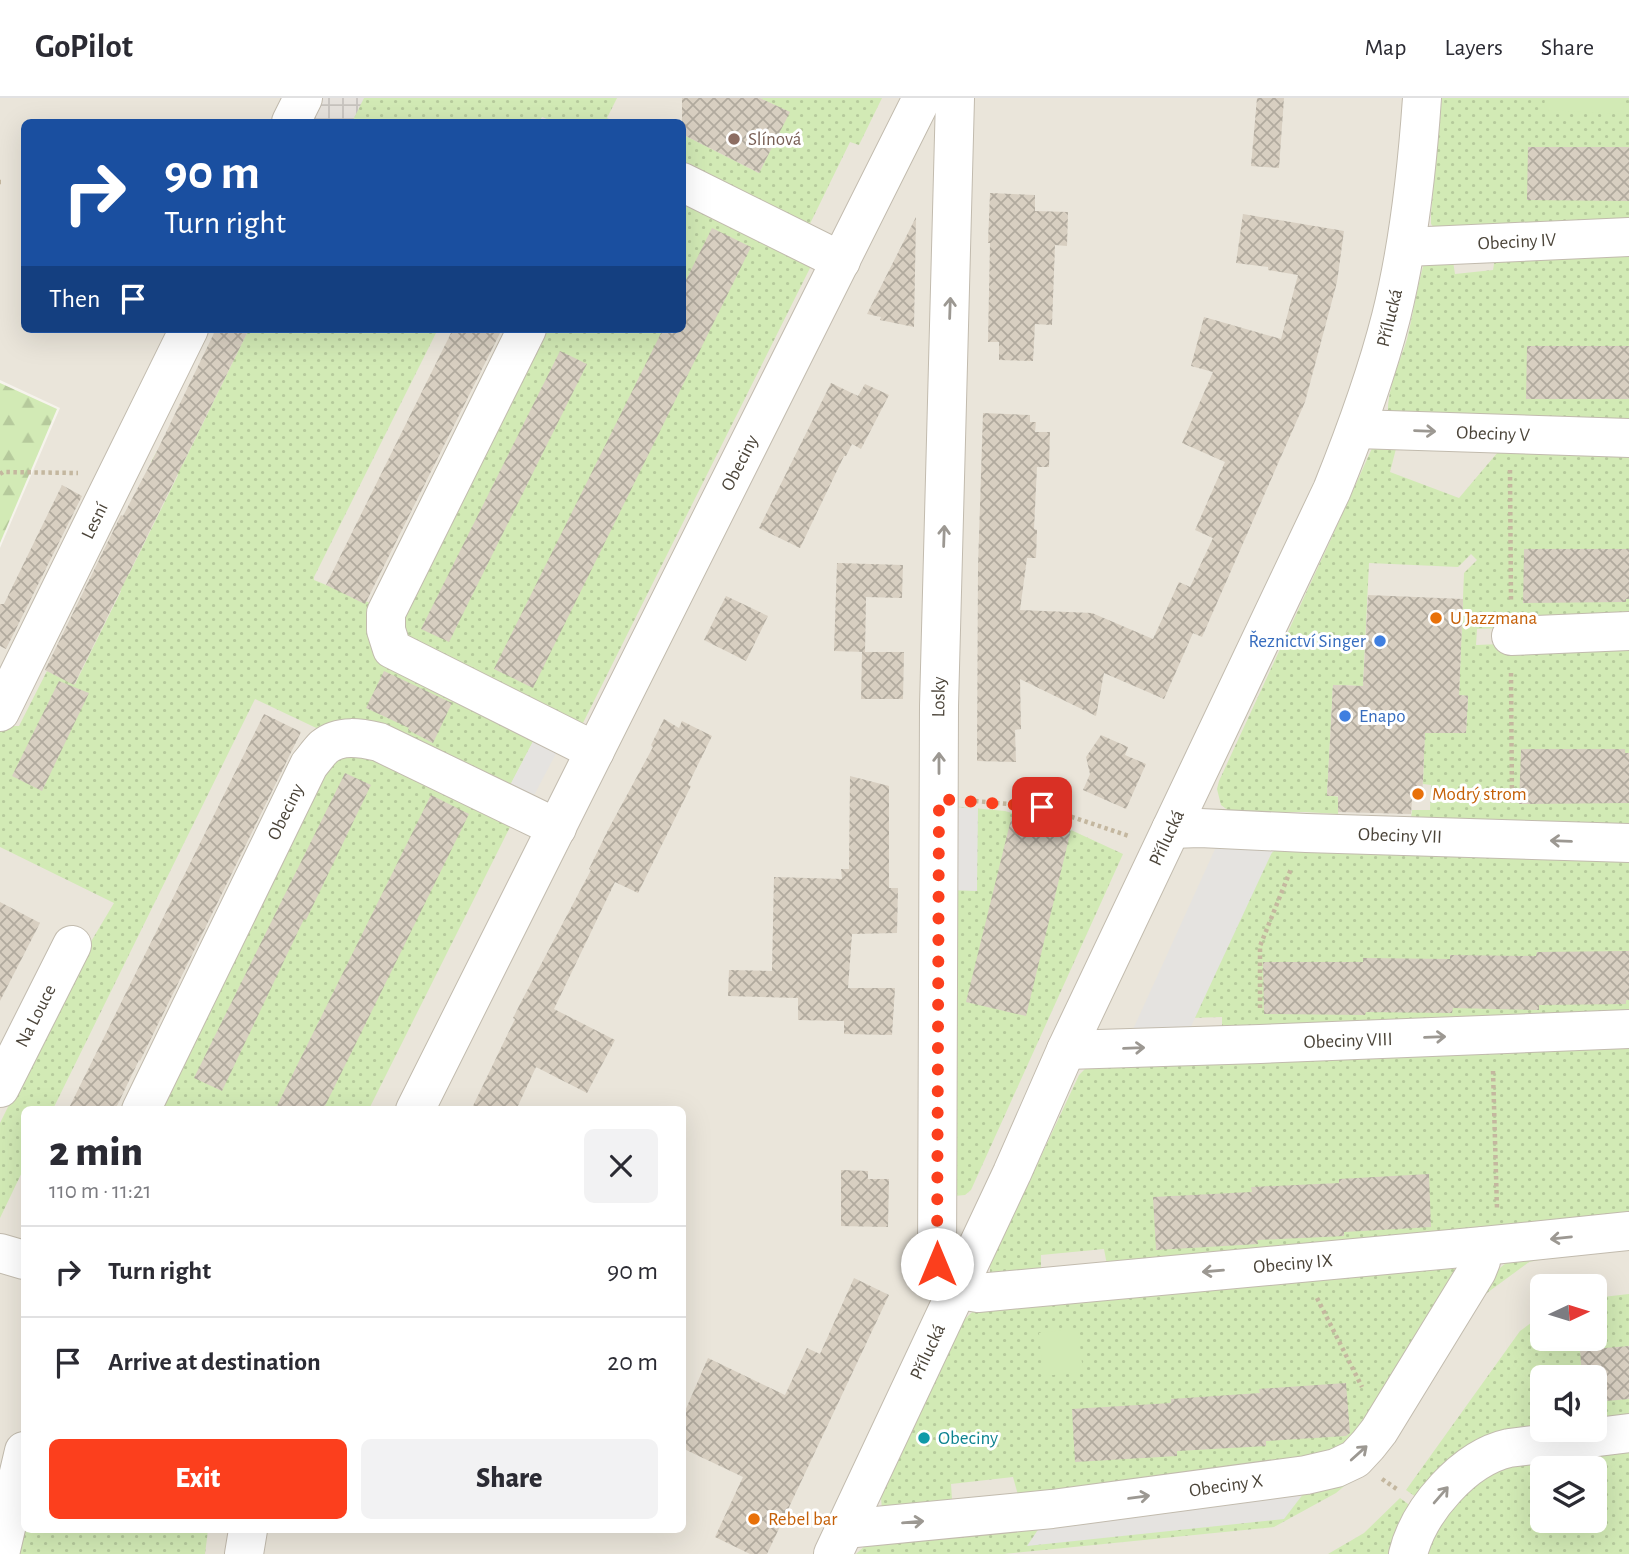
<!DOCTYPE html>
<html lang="en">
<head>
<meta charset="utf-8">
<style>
	body { margin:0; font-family:"Alegreya Sans",sans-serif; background:#f2f2f3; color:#2b2b33; height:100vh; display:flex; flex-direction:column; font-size:26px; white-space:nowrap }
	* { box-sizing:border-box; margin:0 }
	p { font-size:23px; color:#7c7c81 }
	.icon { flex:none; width:38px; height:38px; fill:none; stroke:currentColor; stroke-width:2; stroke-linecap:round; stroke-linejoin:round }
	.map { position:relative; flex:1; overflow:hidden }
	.details { position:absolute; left:21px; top:1008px; width:665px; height:427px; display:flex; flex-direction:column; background:#fff; border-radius:10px; box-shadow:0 7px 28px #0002 }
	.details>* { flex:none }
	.guide { position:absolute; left:21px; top:21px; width:665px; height:214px; border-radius:10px; box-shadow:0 7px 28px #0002; background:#1a4fa0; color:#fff; overflow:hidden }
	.needle { width:46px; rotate:86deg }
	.tools { position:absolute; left:1530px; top:1176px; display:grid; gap:14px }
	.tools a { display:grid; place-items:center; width:77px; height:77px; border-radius:10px; background:#fff; box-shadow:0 7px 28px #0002; font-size:35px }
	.pin { position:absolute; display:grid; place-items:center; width:60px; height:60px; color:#fff; margin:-30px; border-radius:14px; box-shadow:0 4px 10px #0006 }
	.me { position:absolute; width:77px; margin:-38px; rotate:0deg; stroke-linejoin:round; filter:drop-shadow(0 0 5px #0008) }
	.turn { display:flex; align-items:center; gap:24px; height:147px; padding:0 28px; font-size:32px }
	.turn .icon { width:91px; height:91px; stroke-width:2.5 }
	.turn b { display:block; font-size:49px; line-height:60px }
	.then { display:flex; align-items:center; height:66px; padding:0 28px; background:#0003; gap:14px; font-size:26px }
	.round { display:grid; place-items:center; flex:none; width:74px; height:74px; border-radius:10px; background:#f2f2f3 }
	.overview { display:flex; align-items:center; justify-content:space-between; height:119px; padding:0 28px }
	h1 { font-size:42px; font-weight:800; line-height:52px }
	.primary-button { display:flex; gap:14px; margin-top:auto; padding:14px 28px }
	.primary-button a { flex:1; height:80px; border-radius:10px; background:#fc3f1d; color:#fff; font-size:28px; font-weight:800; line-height:80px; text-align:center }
	.primary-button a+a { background:#f2f2f3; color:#2b2b33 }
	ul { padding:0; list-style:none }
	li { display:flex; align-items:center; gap:21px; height:91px; padding:0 28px; border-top:2px solid #e1e1e2 }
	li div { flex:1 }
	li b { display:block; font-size:26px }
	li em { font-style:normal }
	header { display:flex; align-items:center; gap:42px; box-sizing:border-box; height:98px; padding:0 35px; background:#fff; border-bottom:2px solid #e1e1e2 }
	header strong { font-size:33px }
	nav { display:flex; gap:38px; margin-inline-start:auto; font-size:24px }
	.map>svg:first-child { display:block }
</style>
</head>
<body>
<header>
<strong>GoPilot</strong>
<nav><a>Map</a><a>Layers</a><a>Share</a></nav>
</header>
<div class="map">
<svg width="1629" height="1456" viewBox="0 0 1629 1456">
	<defs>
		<pattern id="industrial-grid" width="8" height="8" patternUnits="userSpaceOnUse" patternTransform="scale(1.75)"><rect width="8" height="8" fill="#e6e2dd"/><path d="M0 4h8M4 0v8" fill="none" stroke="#c7c3be"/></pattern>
		<pattern id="grass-dots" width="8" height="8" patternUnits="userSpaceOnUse" patternTransform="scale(1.75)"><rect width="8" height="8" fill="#d2eab5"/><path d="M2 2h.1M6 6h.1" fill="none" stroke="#b6ca9c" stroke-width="1.8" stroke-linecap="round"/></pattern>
		<pattern id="forest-firs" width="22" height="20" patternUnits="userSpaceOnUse" patternTransform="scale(1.75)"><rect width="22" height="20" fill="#d2eab5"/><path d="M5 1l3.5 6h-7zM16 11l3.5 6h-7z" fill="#b6ca9c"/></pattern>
		<pattern id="building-cross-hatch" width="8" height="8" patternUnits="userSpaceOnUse" patternTransform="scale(1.75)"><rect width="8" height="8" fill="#d8cfc1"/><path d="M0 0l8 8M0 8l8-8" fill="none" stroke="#b1aa9e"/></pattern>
	</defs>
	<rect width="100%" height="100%" fill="#f6f3ec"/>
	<path fill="#eae5da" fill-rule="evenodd" d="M0,0h1629v1456h-1629v-1006l60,-140 -60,-28zM24,24h658v207h-658zM24,1012h658v420h-658zM1542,1188h52v53h-52zM1542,1279h52v53h-52zM1542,1370h52v53h-52z"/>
	<polygon fill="url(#industrial-grid)" points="291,0 393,0 382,24 278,24"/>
	<g fill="url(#grass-dots)" fill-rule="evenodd">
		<polygon points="364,0 617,0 607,20 616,24 554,24 542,19 539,24 352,24"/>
		<polygon points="760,0 882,0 859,47 850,44 805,136 683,76 682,36 759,75 789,14"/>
		<polygon points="1442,0 1629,0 1629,129 1437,133 1431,126 1431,116"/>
		<polygon points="683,93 814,162 582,627 414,552 393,520 537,231 682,231"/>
		<path d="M1629,143v188l-241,-15c-1,-25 12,-52 19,-75 7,-27 10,-55 19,-82l27,4 2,13 38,-4 2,-12z"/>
		<polygon points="249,231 438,231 314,479 314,482 380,509 379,518 538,634 506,695 329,636 255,601 53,1011 24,1012 24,1070 0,1120 0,1025 86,852 114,805 0,749 0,628 19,628 47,573 75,586 121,493 95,479 103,463 129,476 178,377 151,364 157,353 183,366"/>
		<polygon points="1399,339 1390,374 1459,400 1509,341 1629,346 1629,525 1477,531 1476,547 1629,541 1629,731 1411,720 1412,712 1430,712 1431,687 1423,686 1425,626 1466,635 1468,598 1459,597 1464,475 1477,462 1471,456 1458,469 1369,465 1363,588 1333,587 1327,697 1340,699 1338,716 1305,714 1238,714 1229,713 1221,707 1217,691 1219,683 1331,441 1373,348"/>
		<polygon points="352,650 514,721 369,1011 150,1012 313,677"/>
		<polygon points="952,708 1005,713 1071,732 1123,756 971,1092 965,1097 954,1098"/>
		<polygon points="1283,749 1629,751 1629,921 1222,931 1222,919 1189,920 1267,759 1274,753"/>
		<polygon points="1629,941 1629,1125 1107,1167 1104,1151 1041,1157 1041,1170 993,1182 990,1174 990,1167 1079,977 1087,969"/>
		<polygon points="1587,1152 1529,1164 1476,1203 1476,1196 1501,1169 1510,1162"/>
		<polygon points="1454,1170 1458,1175 1341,1358 1018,1397 1013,1379 951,1386 952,1402 882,1413 881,1399 964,1222 971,1215 978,1210"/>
		<polygon points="1629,1196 1629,1326 1594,1331 1594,1279 1542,1279 1542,1332 1423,1404 1406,1392 1520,1233 1542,1217 1542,1241 1594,1241 1594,1200"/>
		<path d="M1629,1342v114h-213l56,-81zM1542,1370h52v53h-52z"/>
		<polygon points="1360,1375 1336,1395 1274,1429 1004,1456 856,1456 868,1445"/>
		<polygon points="1400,1400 1416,1412 1400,1456 1328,1456 1364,1435"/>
		<polygon points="24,1432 208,1432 205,1456 10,1456"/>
	</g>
	<polygon fill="url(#forest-firs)" points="0,285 57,311 0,445"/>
	<g fill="#d2eab5">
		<polygon points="1545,0 1624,0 1623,16 1544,12"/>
		<polygon points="1078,1230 1083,1274 1043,1278 1039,1235"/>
	</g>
	<g fill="#e5e3e0">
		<polygon points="538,634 561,646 529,707 506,695"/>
		<polygon points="949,709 978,710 977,793 948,792"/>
		<polygon points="1216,749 1274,750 1187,937 1130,938"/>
		<polygon points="1320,1374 1284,1421 1027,1448 1052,1411"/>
	</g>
	<g fill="url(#building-cross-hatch)">
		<polygon points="682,0 760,0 790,14 759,75 682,36"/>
		<polygon points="1257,0 1284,0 1279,70 1251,68"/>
		<polygon points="1528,49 1629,49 1629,103 1527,102"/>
		<polygon points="990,95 1035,97 1035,113 1068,114 1067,148 1055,147 1052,227 1035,226 1033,263 999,262 999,244 988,244 990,145 988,145"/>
		<polygon points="1243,116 1344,133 1337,184 1305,304 1202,539 1193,535 1164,601 1104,575 1096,618 1020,581 1021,631 1015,632 1016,664 977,663 978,469 983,315 1030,317 1030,324 1036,324 1035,334 1050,334 1049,369 1037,369 1034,431 1037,432 1036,460 1027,460 1020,512 1092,515 1153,541 1179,484 1190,489 1213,440 1195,432 1225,364 1182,345 1213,274 1191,268 1204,219 1281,241 1298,177 1268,172 1268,169 1236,165"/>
		<polygon points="916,119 914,229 880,222 881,219 867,216"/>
		<polygon points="712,130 751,149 533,590 494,571 663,231 682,231 682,190"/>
		<polygon points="216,231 249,231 74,587 45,572 121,417 123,418 156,355"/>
		<polygon points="453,231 502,231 365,506 326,487"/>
		<polygon points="1527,248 1629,248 1629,301 1526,301"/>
		<polygon points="560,253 587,266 449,544 421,531"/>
		<polygon points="831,285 858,298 865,286 889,297 861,351 852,346 846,358 844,358 800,450 759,430"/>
		<polygon points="62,387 82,398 6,551 0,548 0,506 4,506"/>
		<polygon points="1524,451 1629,451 1629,501 1626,501 1626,504 1523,505"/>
		<polygon points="837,465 903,467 902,500 866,499 865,554 834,553"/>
		<polygon points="1368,497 1463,501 1459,597 1468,598 1466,635 1425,635 1422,702 1412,702 1411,716 1338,714 1338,698 1327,698 1333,587 1363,588"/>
		<polygon points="726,498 768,518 746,563 704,542"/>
		<polygon points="862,554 904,554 903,601 861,601"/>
		<polygon points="384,573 452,605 433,645 408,632 409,630 366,610"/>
		<polygon points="59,583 89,595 42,693 12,678"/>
		<polygon points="264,616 301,634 140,963 139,962 115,1012 68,1012"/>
		<polygon points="664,621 679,630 682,623 712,638 688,687 691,688 638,795 615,784 554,911 615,942 587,995 536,969 516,1012 471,1012 515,921 513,920 520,906 591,772 589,771 608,732 653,649 651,647"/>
		<polygon points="1101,637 1128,649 1125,657 1146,666 1126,711 1083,692 1090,676 1086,659"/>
		<polygon points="1521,651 1625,651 1625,655 1629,655 1629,705 1519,706"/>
		<polygon points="345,675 371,687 306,822 304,821 222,993 194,980"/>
		<polygon points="850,678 889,688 889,790 898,790 897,835 852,836 848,890 895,890 892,937 844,936 844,923 798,922 798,900 728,898 729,872 772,873 774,779 842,781 841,771 849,771"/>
		<polygon points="431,697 469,716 323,1012 275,1012"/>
		<polygon points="1012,717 1071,732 1026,918 966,904"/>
		<polygon points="0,804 40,825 0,903"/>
		<polygon points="1629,853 1629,902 1626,902 1626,906 1539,907 1539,912 1453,910 1452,915 1366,914 1365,917 1264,916 1263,864 1363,864 1363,860 1450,861 1450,857 1536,858 1537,854"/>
		<polygon points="841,1072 868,1073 868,1081 889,1081 888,1129 841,1128"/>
		<polygon points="1429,1076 1431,1129 1344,1134 1344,1138 1257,1142 1258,1146 1156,1152 1153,1099 1252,1094 1251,1089 1339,1085 1339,1081"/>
		<polygon points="854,1180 889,1197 767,1456 750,1456 715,1439 743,1379 682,1350 682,1320 708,1260 785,1297 807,1250 820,1256"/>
		<polygon points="1629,1248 1629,1301 1594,1304 1594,1279 1582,1279 1580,1252"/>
		<polygon points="1346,1285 1350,1335 1346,1338 1266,1343 1266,1348 1177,1353 1177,1358 1075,1364 1072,1311 1171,1305 1171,1301 1260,1295 1259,1291"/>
	</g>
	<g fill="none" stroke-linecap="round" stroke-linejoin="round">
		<g stroke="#c2bbae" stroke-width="40">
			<g id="minor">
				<path d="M955,0l-16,608 -2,558c11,20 19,27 41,29l505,-47 146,-15"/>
				<polyline points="291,24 303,0"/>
				<polyline points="682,84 841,163"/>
				<polyline points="1406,149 1629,139"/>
				<polyline points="527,231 386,515 386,532 392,551 595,653"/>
				<polyline points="1357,331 1629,340"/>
				<polyline points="1511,538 1629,533"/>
				<polyline points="0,614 189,231"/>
				<polyline points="1171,731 1200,730 1306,735 1629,745"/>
				<polyline points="1066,952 1260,946 1629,931"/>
				<polyline points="0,990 72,847"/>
				<path d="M141,1012l168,-345c5,-6 10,-13 15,-18 16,-13 37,-9 55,-5l178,86"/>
				<polyline points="415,1012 922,0"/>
				<polyline points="0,1155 24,1162"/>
				<polyline points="845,1431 1052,1411 1306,1377 1336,1370 1355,1361 1368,1347 1379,1333 1477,1173 1481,1163 1483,1148"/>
				<polyline points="0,1456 24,1353"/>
				<polyline points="244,1456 248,1432"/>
				<path d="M833,1456l179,-381 54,-123 266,-560c23,-57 44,-114 59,-173 18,-72 26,-146 31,-219"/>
				<path d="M1408,1456c11,-44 56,-96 101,-106l120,-15"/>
			</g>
		</g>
		<g stroke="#c4b79f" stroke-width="4.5" stroke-dasharray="3.5 3.5" stroke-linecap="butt">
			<polyline points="0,84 1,84"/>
			<polyline points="1510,372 1511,503"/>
			<polyline points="0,376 3,374 78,375"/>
			<polyline points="1511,575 1512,706"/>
			<polyline points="975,703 1042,709 1129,738"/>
			<polyline points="1260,910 1260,848 1291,771"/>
			<polyline points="1493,973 1497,1111"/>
			<polyline points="1317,1200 1362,1289"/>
			<polyline points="1382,1381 1398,1392"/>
		</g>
		<use href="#minor" stroke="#fff" stroke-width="38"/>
	</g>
	<defs><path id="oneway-shaft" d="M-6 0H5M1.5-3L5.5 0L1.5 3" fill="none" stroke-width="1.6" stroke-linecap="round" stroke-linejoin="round" transform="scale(1.75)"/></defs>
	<g stroke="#9c9892">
		<use href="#oneway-shaft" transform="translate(950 210) rotate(-88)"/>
		<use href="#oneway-shaft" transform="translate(1425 333) rotate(2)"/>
		<use href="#oneway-shaft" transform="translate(944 438) rotate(-88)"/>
		<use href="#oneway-shaft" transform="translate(939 665) rotate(-90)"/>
		<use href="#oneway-shaft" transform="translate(1561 743) rotate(-178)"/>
		<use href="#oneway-shaft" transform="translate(1435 939) rotate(-2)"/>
		<use href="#oneway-shaft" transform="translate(1134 950) rotate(-2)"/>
		<use href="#oneway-shaft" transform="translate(1561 1140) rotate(174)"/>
		<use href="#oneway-shaft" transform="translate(1213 1173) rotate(175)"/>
		<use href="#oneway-shaft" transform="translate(1359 1355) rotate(-42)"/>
		<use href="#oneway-shaft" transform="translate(1441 1397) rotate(-49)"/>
		<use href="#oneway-shaft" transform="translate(1139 1399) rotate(-8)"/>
		<use href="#oneway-shaft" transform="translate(913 1424) rotate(-5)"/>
	</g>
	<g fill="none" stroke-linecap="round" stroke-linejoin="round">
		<polyline stroke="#fc3f1d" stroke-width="12" stroke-dasharray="0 21.6" points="937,1166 939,701 1042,709"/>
	</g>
	<circle fill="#8d6e63" stroke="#fff" stroke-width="2.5" cx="734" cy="41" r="7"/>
	<g fill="#e8710a" stroke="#fff" stroke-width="2.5">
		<circle cx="1436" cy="520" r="7"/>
		<circle cx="1418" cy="696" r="7"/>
		<circle cx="754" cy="1421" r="7"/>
	</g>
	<g fill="#3f7fe0" stroke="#fff" stroke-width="2.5">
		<circle cx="1380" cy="543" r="7"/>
		<circle cx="1345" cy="618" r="7"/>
	</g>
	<circle fill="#0f9aa8" stroke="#fff" stroke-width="2.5" cx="924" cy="1340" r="7"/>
	<g text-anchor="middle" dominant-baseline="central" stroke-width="6" stroke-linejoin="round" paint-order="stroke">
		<g font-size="19" fill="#785e54" stroke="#fff" text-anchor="start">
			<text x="748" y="41">Slínová</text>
		</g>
		<g font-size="19" fill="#4b4439" stroke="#fff">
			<text transform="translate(1517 144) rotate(-3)">Obeciny IV</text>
			<text transform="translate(1390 220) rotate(-76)">Přílucká</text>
			<text transform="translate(1493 336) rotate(2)">Obeciny V</text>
			<text transform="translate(740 365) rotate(-63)">Obeciny</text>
			<text transform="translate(95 423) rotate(-64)">Lesní</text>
			<text transform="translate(939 599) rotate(-89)">Losky</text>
			<text transform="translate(286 714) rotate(-64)">Obeciny</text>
			<text transform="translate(1400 738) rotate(2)">Obeciny VII</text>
			<text transform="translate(1167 740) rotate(-65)">Přílucká</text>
			<text transform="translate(36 918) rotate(-63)">Na Louce</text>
			<text transform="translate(1348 943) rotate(-2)">Obeciny VIII</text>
			<text transform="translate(1293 1166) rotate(-5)">Obeciny IX</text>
			<text transform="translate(928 1254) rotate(-65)">Přílucká</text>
			<text transform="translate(1226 1388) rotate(-8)">Obeciny X</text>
		</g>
		<g font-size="19" fill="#c56008" stroke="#fff" text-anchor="start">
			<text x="1450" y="520">U Jazzmana</text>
			<text x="1432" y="696">Modrý strom</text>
			<text x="768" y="1421">Rebel bar</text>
		</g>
		<g font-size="19" fill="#366cbe" stroke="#fff" text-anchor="end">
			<text x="1366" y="543">Řeznictví Singer</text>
			<text x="1359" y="618" text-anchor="start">Enapo</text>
		</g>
		<g font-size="19" fill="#0d838f" stroke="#fff" text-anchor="start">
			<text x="938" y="1340">Obeciny</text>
		</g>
	</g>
</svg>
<div class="tools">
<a><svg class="needle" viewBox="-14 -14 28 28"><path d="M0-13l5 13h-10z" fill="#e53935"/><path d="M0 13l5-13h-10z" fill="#7c7c81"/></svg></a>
<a><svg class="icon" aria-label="sound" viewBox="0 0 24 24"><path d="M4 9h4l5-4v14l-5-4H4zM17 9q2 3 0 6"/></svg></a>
<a><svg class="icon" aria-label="layers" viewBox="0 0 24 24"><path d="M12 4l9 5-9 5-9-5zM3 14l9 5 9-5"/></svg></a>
</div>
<div class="pin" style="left:1042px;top:709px;background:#d93025"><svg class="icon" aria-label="arrive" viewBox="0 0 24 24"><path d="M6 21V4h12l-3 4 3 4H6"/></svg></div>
<svg class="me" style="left:937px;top:1166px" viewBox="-20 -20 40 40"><circle r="19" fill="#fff"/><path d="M0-13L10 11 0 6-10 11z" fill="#fc3f1d"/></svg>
<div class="guide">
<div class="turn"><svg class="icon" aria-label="right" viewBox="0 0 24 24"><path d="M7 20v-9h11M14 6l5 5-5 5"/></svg><div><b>90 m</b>Turn right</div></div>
<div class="then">Then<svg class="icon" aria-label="arrive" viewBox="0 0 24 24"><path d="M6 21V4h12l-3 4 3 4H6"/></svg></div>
</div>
<section class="details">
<div class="overview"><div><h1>2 min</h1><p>110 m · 11:21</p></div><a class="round"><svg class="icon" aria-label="close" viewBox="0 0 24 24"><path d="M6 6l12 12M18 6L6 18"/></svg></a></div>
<ul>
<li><svg class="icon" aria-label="right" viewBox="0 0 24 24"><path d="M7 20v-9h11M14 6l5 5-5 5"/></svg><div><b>Turn right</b></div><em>90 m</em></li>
<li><svg class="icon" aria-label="arrive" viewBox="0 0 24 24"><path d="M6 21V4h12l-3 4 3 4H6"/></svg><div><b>Arrive at destination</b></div><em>20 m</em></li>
</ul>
<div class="primary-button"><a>Exit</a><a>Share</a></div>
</section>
</div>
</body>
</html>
